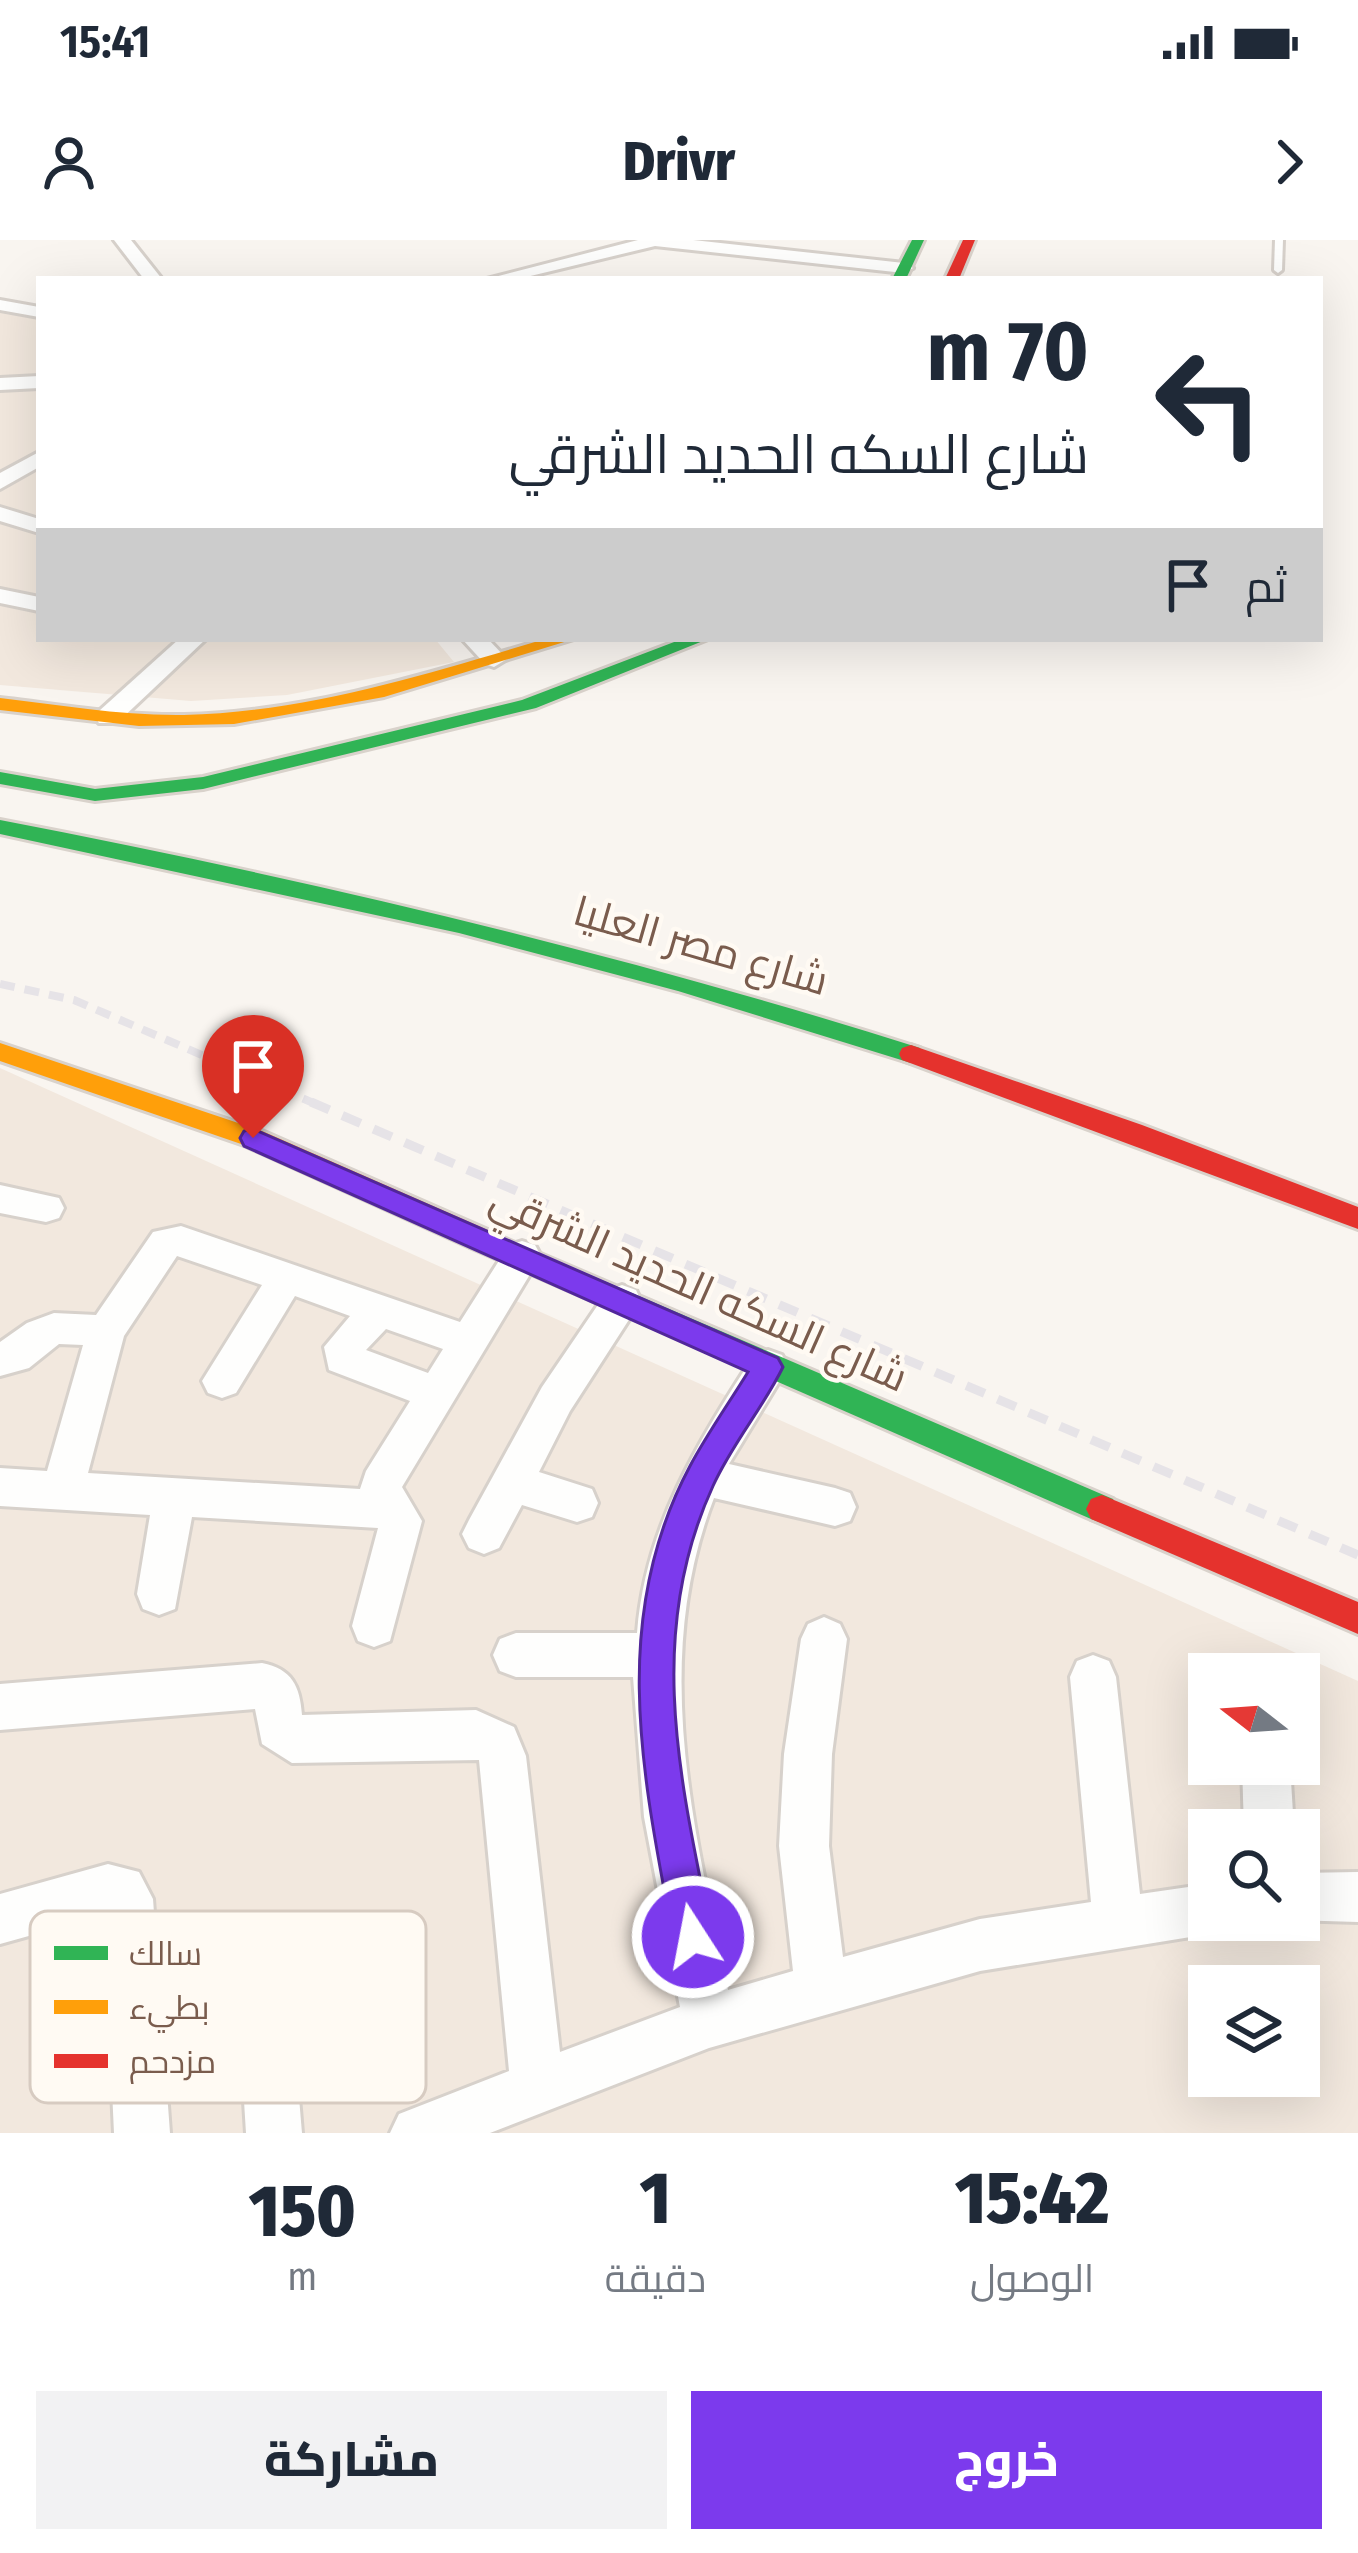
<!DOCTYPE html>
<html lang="ar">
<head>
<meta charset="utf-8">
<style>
	body { margin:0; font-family:"Fira Sans Condensed",Cairo,sans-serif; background:#f2f2f3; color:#1f2937; direction:rtl; height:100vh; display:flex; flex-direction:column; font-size:45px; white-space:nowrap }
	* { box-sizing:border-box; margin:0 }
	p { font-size:39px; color:#747a83 }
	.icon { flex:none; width:66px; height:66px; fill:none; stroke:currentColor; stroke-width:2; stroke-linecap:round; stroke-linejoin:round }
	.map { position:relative; height:1893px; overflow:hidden; direction:ltr }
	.details { display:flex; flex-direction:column; background:#fff; flex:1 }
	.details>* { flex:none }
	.guide { position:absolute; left:36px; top:36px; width:1287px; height:366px; border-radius:0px; box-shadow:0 12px 48px #0002; direction:rtl; background:#fff; color:#1f2937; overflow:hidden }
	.needle { width:78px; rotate:287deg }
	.controls { position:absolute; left:1188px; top:1413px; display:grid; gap:24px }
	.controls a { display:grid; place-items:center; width:132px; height:132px; border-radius:0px; background:#fff; box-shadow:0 12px 48px #0002; font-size:60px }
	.pin { position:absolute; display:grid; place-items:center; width:102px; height:102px; color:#fff; margin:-123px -51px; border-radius:50% 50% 50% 0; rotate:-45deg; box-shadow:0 0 12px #0007 }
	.pin .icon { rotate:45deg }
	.me { position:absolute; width:132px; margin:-66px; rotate:349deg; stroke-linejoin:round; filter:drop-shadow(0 0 9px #0008) }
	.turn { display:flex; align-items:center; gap:42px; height:252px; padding:0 36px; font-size:54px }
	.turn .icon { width:156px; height:156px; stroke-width:2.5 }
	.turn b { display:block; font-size:84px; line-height:102px }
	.then { display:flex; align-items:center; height:114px; padding:0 36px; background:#0003; gap:24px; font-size:45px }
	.eta { display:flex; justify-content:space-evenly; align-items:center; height:204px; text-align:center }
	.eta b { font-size:72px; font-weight:800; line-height:84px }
	.button { display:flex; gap:24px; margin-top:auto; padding:24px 36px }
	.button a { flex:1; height:138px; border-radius:0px; background:#7c3aed; color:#fff; font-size:48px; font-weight:800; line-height:138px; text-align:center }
	.button a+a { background:#f2f2f3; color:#1f2937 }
	.status { display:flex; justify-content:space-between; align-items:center; height:84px; padding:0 60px; background:#fff; direction:ltr }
	.status svg { height:33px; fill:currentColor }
	header { display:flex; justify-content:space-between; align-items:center; height:156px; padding:0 36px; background:#fff; font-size:54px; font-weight:800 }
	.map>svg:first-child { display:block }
</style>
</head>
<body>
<div class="status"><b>15:41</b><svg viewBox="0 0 49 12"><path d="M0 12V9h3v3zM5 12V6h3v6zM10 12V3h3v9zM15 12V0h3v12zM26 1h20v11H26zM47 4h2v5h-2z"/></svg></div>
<header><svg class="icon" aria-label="forward" viewBox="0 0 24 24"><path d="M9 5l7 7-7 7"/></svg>Drivr<svg class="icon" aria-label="person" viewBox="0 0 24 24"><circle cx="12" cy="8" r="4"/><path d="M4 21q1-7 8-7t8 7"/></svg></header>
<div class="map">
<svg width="1358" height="1893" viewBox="0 0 1358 1893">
	<rect width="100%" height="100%" fill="#f9f5f0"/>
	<g fill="#f2e8de" fill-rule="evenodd">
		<polygon points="0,59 39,67 39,399 435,399 454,422 287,455 191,461 0,445"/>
		<path d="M0,828l1358,613v452h-1358zM1209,1434h90v90h-90zM1209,1590h90v90h-90zM1209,1746h90v90h-90z"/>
	</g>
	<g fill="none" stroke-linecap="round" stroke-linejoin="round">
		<g stroke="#d7d1cb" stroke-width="6">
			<polygon id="lane" points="1275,0 1283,0 1282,30 1278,33 1274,30"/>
		</g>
		<g stroke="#d7d1cb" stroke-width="6">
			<g id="street">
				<polygon points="114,0 131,0 162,39 144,39"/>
				<polygon points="638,0 693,0 904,23 913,28 904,33 655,6 518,39 487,39"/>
				<polygon points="0,60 39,67 39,77 0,70"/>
				<polygon points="39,136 39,148 0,150 0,138"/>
				<polygon points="39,212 39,227 0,249 0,233"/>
				<polygon points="0,267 39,279 39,293 0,281"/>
				<polygon points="0,349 39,357 39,371 0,363"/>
				<polygon points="179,399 206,399 117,483 99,483 95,477 99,471"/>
				<polygon points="462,399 488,399 507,419 494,427 485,424"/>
				<polygon points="0,945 59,958 64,968 59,978 46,982 0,973"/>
				<path d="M181,986l279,96 49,-77 13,-4 13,4 6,11 -139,231 20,34 -32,120 -16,6 -16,-6 -6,-15 26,-98 -186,-11 -17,92 -16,6 -16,-6 -6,-15 13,-79 -150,-9v-38l47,3 36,-126 -24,-1 -30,24 -29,8v-34l27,-19 27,-10 42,2 57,-83zM177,1016l85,29 -60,96 6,12 14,5 14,-5 59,-97 55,20 -26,31 5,23 81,31 -44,70 -6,18 -272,-16 36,-137zM386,1089l57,20 -15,24 -62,-23z"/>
				<polygon points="622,1045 636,1050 641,1061 570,1171 539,1232 592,1249 598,1263 592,1277 577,1282 522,1265 499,1308 484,1314 469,1308 462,1294 469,1280 542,1147 608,1050"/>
				<path d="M768,1110l14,5 6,12 -59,97 106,24 15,5 6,14 -6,14 -15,5 -121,-28c-63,162 -21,328 14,492l65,-19 -14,-125 5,-92 17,-115 7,-15 16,-7 16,7 7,15 -15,115 -3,92 14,111 137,-38 111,-17 -21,-225 7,-16 16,-6 16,6 7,16 24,217 69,-10v36h21l-3,7 -18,7 -229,37 -271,77 -219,85h-100l9,-19 110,-43 -30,-311 -187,3 -30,-19 -7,-35 -255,21v-46l262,-21c30,6 38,23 40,52l174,-5 38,17 12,29 34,296 120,-45 -36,-190 -11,-140h-117l-16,-6 -7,-16 7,-16 16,-6h121c8,-106 61,-191 117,-278z"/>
				<polygon points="1242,1524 1290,1524 1294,1590 1244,1590"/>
				<polygon points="108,1624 139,1632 153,1659 170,1893 114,1893 104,1675 0,1704 0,1654"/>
				<polygon points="1358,1632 1358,1682 1291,1680 1299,1680 1299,1633"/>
				<polygon points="260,1677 278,1685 286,1703 302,1893 246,1893 234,1703 242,1685"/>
			</g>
		</g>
		<g stroke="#d9d2cb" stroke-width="6">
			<g id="fast">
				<polygon points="912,0 924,0 906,39 892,39"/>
				<polygon points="682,399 708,399 536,468 203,549 95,561 0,544 0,532 95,549 203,537 522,460"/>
				<path d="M0,580c311,60 617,132 920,228l3,6 -12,9 -233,-72 -219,-58 -459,-99z"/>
				<polygon points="480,988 1113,1259 1118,1269 1113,1279 1102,1283 1091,1279 470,1007 466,999 470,991"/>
			</g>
		</g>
		<g stroke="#d9d2cb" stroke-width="6">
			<g id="slow">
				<path d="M545,399h29l-190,58 -150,27 -95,2 -139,-16v-12c61,7 122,18 184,17 124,-3 243,-41 361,-76z"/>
				<polygon points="0,803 262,891 490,991 494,999 490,1007 470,1007 244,905 0,821"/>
			</g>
		</g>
		<g stroke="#d9d2cb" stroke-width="6">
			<g id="jam">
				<polygon points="963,0 975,0 959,39 945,39"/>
				<polygon points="911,805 1142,885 1358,967 1358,989 902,820 899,814 902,808"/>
				<polygon points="1102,1255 1358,1362 1358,1394 1091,1279 1086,1269 1091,1259"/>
			</g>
		</g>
		<use href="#lane" fill="#fefefd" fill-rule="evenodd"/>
		<use href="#street" fill="#fefefd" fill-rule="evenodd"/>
		<use href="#fast" fill="#30b455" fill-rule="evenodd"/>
		<use href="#slow" fill="#ff9f0a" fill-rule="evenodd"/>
		<use href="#jam" fill="#e5322d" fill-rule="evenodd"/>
		<polyline stroke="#e6e3e7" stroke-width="8" stroke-dasharray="15 10" stroke-linecap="butt" points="0,744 74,760 318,865"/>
		<polyline stroke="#e6e3e7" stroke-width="9" stroke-dasharray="20 14" stroke-linecap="butt" points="311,862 1358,1315"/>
	</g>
	<path fill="#7c3aed" stroke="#51269a" stroke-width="3" d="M253,889l525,229 5,9c-20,41 -51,77 -70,119 -69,150 -32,297 -1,451l-6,14 -13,5 -14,-5 -6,-14c-30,-160 -65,-318 17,-471 17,-32 39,-63 58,-94l-504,-226 -4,-8 4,-7z"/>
	<g text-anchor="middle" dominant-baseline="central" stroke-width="9" stroke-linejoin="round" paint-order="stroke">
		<g font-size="42" fill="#7a5c4d" stroke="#fffaf3">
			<text transform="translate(701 706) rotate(16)">شارع مصر العليا</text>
			<text transform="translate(699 1048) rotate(24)">شارع السكه الحديد الشرقي</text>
		</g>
	</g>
	<rect x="30" y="1671" width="396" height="192" rx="18" fill="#fffaf3" stroke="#d7cbc1" stroke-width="3"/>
	<rect x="54" y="1706" width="54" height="14" fill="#30b455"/>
	<rect x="54" y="1760" width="54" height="14" fill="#ff9f0a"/>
	<rect x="54" y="1814" width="54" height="14" fill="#e5322d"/>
	<g font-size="33" fill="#7a5c4d">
		<text x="129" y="1725">سالك</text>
		<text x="129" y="1779">بطيء</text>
		<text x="129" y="1833">مزدحم</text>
	</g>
</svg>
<div class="controls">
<a><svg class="needle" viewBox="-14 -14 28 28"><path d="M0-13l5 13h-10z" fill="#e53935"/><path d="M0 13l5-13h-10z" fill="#747a83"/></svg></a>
<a><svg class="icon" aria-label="search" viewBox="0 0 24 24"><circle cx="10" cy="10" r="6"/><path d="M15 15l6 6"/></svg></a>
<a><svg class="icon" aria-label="layers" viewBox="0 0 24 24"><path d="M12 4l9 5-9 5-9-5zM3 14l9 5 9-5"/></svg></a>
</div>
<div class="pin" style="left:253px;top:898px;background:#d93025"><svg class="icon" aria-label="arrive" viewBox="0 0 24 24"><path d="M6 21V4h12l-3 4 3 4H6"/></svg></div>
<svg class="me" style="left:693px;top:1697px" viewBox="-20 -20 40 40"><circle r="17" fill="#7c3aed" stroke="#fff" stroke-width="3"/><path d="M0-11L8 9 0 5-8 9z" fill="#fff"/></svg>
<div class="guide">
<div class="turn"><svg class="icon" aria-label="left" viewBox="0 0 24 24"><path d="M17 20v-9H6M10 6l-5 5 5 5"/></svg><div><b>70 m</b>شارع السكه الحديد الشرقي</div></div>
<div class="then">ثم<svg class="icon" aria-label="arrive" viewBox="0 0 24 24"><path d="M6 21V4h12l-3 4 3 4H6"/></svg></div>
</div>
</div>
<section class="details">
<div class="eta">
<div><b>15:42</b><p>الوصول</p></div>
<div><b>1</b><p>دقيقة</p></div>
<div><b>150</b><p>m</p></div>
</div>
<div class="button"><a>خروج</a><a>مشاركة</a></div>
</section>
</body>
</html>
